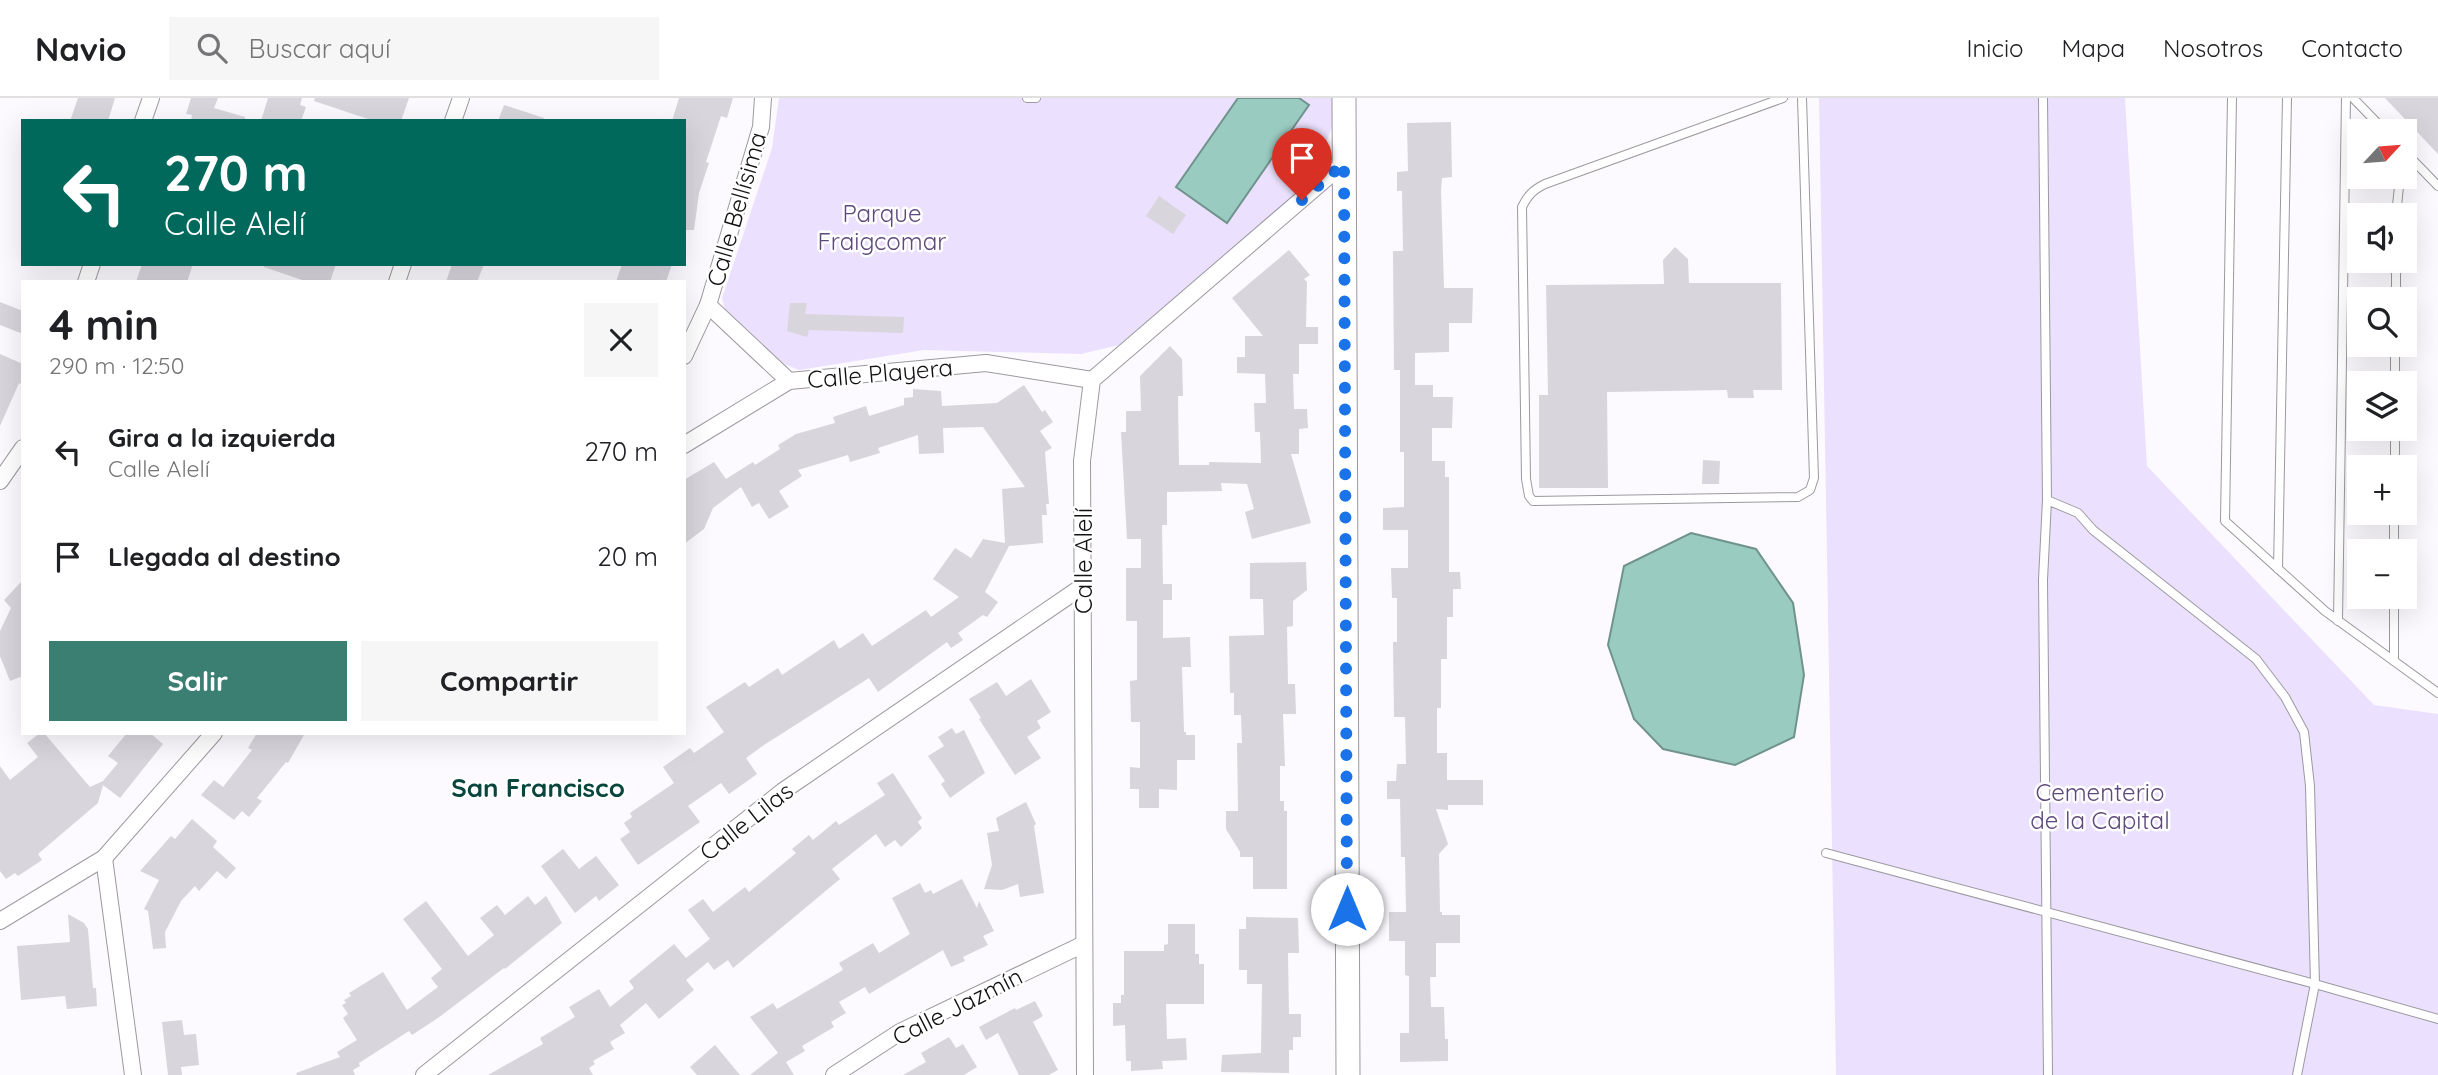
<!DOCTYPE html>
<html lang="es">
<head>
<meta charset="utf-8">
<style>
	body { margin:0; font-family:Quicksand,sans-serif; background:#f6f6f6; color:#202124; height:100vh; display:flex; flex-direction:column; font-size:26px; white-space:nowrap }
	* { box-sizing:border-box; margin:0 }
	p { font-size:23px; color:#757577 }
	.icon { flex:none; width:38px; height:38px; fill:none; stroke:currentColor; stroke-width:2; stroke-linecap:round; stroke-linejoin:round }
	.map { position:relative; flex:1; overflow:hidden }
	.drawer { position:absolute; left:21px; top:182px; width:665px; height:455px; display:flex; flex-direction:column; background:#fff; border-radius:0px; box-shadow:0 7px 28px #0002 }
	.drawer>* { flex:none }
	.banner { position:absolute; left:21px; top:21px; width:665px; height:147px; border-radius:0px; box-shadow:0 7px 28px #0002; background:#00695c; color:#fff; overflow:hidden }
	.needle { width:46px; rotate:64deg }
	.buttons { position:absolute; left:2347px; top:21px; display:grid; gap:14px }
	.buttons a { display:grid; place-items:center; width:70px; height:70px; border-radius:0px; background:#fff; box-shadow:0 7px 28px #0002; font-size:35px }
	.pin { position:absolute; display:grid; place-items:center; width:60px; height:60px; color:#fff; margin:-72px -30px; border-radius:50% 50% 50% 0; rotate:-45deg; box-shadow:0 0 7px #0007 }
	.pin .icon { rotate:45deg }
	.me { position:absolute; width:77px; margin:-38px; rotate:0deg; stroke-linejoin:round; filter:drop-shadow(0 0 5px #0008) }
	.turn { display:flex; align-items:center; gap:24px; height:147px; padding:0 28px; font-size:32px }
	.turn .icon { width:91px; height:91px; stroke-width:2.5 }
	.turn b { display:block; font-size:49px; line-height:60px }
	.round { display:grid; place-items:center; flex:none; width:74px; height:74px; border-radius:0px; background:#f6f6f6 }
	.summary { display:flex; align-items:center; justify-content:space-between; height:119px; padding:0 28px }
	h1 { font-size:42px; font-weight:800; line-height:52px }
	.primary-button { display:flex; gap:14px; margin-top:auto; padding:14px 28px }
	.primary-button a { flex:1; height:80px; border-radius:0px; background:#3b7f73; color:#fff; font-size:28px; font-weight:800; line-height:80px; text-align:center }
	.primary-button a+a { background:#f6f6f6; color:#202124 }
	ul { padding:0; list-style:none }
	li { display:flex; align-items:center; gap:21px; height:105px; padding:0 28px }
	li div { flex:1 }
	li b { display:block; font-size:26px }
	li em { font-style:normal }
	header { display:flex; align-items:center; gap:42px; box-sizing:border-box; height:98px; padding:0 35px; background:#fff; border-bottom:2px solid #e0e0e0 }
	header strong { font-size:33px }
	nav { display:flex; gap:38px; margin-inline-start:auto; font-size:24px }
	.search { width:490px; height:63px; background:#f6f6f6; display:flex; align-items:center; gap:18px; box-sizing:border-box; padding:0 24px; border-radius:0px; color:#757577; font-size:26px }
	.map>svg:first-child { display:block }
</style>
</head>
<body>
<header>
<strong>Navio</strong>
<div class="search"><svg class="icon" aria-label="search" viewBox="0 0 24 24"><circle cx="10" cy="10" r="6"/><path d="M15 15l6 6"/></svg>Buscar aquí</div>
<nav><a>Inicio</a><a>Mapa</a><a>Nosotros</a><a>Contacto</a></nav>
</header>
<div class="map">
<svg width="2438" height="977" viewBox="0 0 2438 977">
	<rect width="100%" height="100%" fill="#fcfaff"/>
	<g fill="#ebe0fd">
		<polygon points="779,0 1332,0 1332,29 1321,59 1311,79 1293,100 1119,247 1081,256 924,252 799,272 784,266 725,211 722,200 772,50"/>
		<polygon points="1819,0 2125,0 2147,368 2374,607 2438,616 2438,977 1836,977"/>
	</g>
	<g fill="#9acbc1" stroke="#71938d" stroke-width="2">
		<polygon points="1238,0 1299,0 1309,7 1227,125 1176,89"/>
		<polygon points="1691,435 1756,451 1793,505 1804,577 1794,639 1735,667 1663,651 1634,621 1608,547 1624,468"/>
	</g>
	<g fill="#d8d5dd">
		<polygon points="78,0 115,0 108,23 70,23"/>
		<polygon points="191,0 218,0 214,10 245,19 245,23 191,23 192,17 186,16"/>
		<polygon points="268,0 302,0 300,7 306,9 301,23 261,23"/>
		<polygon points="315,0 409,0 401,23 374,23 314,3"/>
		<polygon points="679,0 733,0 727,20 721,18 706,64 709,65 699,95 694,132 684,132 684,23 672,23"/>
		<polygon points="2385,0 2438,0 2438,56"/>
		<polygon points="504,7 544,20 543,23 498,23"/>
		<polygon points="1451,24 1452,79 1442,80 1441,93 1444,190 1473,190 1472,225 1449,225 1449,254 1415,255 1415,287 1433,287 1433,299 1453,299 1452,330 1432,330 1432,363 1445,363 1445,379 1449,379 1449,474 1460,474 1461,491 1453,491 1453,519 1447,519 1447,561 1441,561 1441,610 1437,610 1437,655 1447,655 1447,682 1483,682 1483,707 1448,707 1448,712 1436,711 1448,746 1439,756 1440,814 1442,814 1442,817 1460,817 1460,845 1436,845 1436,879 1430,879 1431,909 1444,909 1445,941 1448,941 1448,963 1400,964 1400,935 1409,935 1409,878 1405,877 1405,843 1389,843 1389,814 1406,814 1405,759 1401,759 1400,701 1387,701 1387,683 1396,683 1397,666 1406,666 1405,619 1394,619 1393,544 1397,544 1397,500 1392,500 1391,470 1408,470 1408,432 1383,432 1383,410 1404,409 1404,354 1400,354 1400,272 1394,272 1393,153 1403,153 1402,93 1397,93 1397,74 1408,73 1407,25"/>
		<polygon points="1159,98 1186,117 1173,136 1146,118"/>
		<polygon points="1675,149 1688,161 1689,185 1781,185 1782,292 1753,292 1754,300 1728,300 1727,292 1607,294 1608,390 1539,390 1539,297 1548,297 1546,187 1664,186 1663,162"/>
		<polygon points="1289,152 1310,177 1304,181 1307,184 1306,229 1318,229 1318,246 1299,246 1299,276 1293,276 1294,311 1307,311 1308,330 1299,331 1299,356 1291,356 1311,425 1252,441 1245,414 1254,411 1247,386 1221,385 1222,393 1167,394 1167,427 1162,427 1163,486 1172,486 1172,502 1163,502 1163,540 1190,539 1191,569 1182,569 1184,634 1186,634 1186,637 1195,637 1195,662 1177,662 1177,692 1159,691 1159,710 1139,710 1139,691 1130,691 1130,669 1140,670 1140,624 1131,624 1130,583 1137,582 1137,523 1126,523 1126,470 1141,470 1141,441 1127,441 1121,334 1126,334 1126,313 1141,313 1140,278 1170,248 1182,261 1183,298 1178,298 1179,367 1209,367 1209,364 1261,365 1260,334 1255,334 1254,305 1266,305 1265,276 1237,275 1237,259 1245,259 1245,238 1263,238 1232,200"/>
		<polygon points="142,166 193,166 187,184 136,184"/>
		<polygon points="264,166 336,166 330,184 308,184 264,169"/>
		<polygon points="452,166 484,166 477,184 446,184"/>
		<polygon points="622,166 672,166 666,184 616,184"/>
		<polygon points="0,204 23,213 23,236 0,227"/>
		<polygon points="790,205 807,205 805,216 904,219 903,235 809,232 807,239 787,233"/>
		<polygon points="0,256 23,266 23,287 19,285 0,328"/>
		<polygon points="1024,287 1042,314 1045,312 1053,324 1040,333 1052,350 1045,354 1049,406 1046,406 1047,417 1042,417 1043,445 1009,448 985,494 998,504 987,519 983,517 958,535 963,542 951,550 947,544 878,594 869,580 764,647 746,660 757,676 729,696 721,685 688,708 700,724 638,767 620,741 630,734 624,725 632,719 630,715 674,685 663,669 690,650 694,655 724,634 706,609 745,584 749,589 778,570 782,577 834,542 839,551 863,535 872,548 926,512 931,519 959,499 933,481 955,450 971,460 983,441 1005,445 1002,391 1025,389 983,329 943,330 944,355 919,356 918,337 878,350 880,355 850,364 848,357 798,372 802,378 779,393 789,409 769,421 759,405 752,409 741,389 713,410 704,431 684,446 684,382 714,364 726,381 753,364 755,367 780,351 778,347 796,336 835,325 833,319 866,308 869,318 904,307 904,300 913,299 913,291 941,293 942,308 997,305"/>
		<polygon points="1703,362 1720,363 1719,386 1702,386"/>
		<polygon points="1306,464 1307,492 1293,503 1293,528 1287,529 1288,586 1295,586 1296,616 1283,616 1285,668 1280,668 1280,703 1284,703 1284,713 1287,713 1287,791 1253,791 1253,759 1240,759 1240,754 1226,731 1226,713 1238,713 1237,645 1242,645 1241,617 1234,617 1234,595 1230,595 1229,538 1264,537 1263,501 1250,501 1250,465"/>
		<polygon points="23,482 23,578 10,583 0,558 0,533 11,510 4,502"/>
		<polygon points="1031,581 1051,614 1037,623 1041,630 1027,639 1041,660 1015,677 979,621 981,620 969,601 997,584 1006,598"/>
		<polygon points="952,630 956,636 964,632 985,675 950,700 941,686 945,683 928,658 944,648 938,639"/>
		<polygon points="40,635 44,635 90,689 103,683 118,665 108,658 127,635 150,635 163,646 120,700 103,687 98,705 38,756 42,762 18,778 15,775 6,781 0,773 0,668 10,682 38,659 27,645"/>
		<polygon points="257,635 305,635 288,665 286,664 257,700 262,703 249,719 242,713 234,722 201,697 214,682 223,689 252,652 248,650"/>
		<polygon points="893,675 922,720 918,724 922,730 901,749 895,742 885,749 876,736 832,771 840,781 733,870 728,862 714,872 708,864 686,882 694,892 659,921 646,905 620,927 625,935 610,944 614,951 593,963 595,966 589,970 593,977 488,977 543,946 540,940 575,919 569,909 599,891 610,909 634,890 629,883 674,846 686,860 710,841 688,812 703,801 713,814 745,789 749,794 796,755 792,751 809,737 813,742 836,723 839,727 885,697 877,685"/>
		<polygon points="1026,704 1036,726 1034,728 1044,795 1020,799 1018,786 1002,792 984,791 992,767 987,735 999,733 996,720"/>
		<polygon points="192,721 217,743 213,749 236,770 226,781 217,773 199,793 195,788 181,803 165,834 166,850 153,851 148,813 144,811 159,782 140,773 171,738 175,741"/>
		<polygon points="563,751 579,771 596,758 619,787 599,803 596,798 575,815 541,768"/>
		<polygon points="962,781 977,810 979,803 994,833 983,838 988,847 963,859 965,863 951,869 943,852 869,896 865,889 839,904 846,915 831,924 834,929 802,948 805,953 786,964 794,977 750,977 778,955 750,919 773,905 777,911 843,872 839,865 873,845 879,855 910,836 892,800 920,785 925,795 931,792 933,796"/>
		<polygon points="528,798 535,807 546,798 562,825 505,871 504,870 438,920 412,937 409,933 359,965 360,968 353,972 355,977 297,977 296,975 340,959 337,954 357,942 343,920 348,916 342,907 346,905 344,902 351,898 349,895 383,874 407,912 438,889 431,880 442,871 403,821 426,803 468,858 494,837 480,820 497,807 505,817"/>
		<polygon points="68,816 84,825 88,831 93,890 96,890 97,908 67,911 65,898 21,902 17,848 70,844"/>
		<polygon points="1246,819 1298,820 1299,855 1288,855 1289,916 1301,916 1301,939 1293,939 1293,952 1289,952 1289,975 1221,974 1222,957 1261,955 1262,886 1247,886 1247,872 1239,872 1239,831 1246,831"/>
		<polygon points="1168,826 1195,826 1195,856 1199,856 1199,866 1204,866 1204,906 1166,906 1167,941 1186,940 1187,962 1162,963 1163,971 1131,973 1131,963 1126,963 1125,927 1113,928 1113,905 1121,905 1121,897 1124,897 1124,853 1164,853 1164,847 1168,846"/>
		<polygon points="1035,903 1043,918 1033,924 1058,972 1049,977 1019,977 998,935 986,942 979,929 1015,910 1016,912"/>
		<polygon points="182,922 184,937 196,936 199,967 181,969 182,977 168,977 162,924"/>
		<polygon points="949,939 956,950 963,946 977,969 964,977 903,977 926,964 921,955"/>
		<polygon points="715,947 740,977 697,977 690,969"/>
	</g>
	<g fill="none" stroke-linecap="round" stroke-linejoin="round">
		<g stroke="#9b999f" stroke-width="10">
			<g id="lane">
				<polyline points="1027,0 1036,0"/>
				<path d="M1783,0l-238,86c-12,6 -17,11 -23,23l4,272 3,17 4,5 265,-4 12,-7 4,-12 -12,-380"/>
				<polyline points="2043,0 2047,402"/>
				<polyline points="2232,0 2225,423 2325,513 2438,595"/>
				<polyline points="2353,0 2385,33"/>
				<polyline points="2404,53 2438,88"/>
				<polyline points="2396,117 2400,79"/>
				<polyline points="2396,201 2396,163"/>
				<polyline points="2395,285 2395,247"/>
				<polyline points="2395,369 2395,331"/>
				<polyline points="2394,453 2394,415"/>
				<polyline points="2278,471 2287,0"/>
				<polyline points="2338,523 2346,0"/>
				<polyline points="2394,563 2394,499"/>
				<polyline points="1826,755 2315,886 2438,921"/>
				<polyline points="2048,977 2043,482 2047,402 2078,415 2093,432 2256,561 2285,599 2304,634 2310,688 2315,886 2297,977"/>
			</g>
		</g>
		<g stroke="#9b999f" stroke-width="18">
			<g id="street">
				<polyline points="143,23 151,0"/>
				<polyline points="453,23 461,0"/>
				<polyline points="86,184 92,166"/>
				<polyline points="397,184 403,166"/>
				<polyline points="708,207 789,283"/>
				<polyline points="684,258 708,207 761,29 763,0"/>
				<polyline points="684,347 789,283 986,265 1092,282"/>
				<polyline points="0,383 23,350"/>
				<polyline points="104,760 133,977"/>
				<polyline points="0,823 104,760 214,635"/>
				<polyline points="424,977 783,693 1083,488"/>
				<polyline points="834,977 900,934 1084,846"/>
				<polyline points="1085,977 1082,363 1092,282 1344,65"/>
			</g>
		</g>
		<g stroke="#9b999f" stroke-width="25">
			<polyline id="secondary" points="1344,0 1348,977"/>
		</g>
		<use href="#lane" stroke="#fff" stroke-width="8"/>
		<use href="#street" stroke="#fff" stroke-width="16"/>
		<use href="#secondary" stroke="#fff" stroke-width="23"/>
	</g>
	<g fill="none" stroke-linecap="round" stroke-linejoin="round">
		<polyline stroke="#1a73e8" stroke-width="12" stroke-dasharray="0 21.6" points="1302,102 1344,65 1347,811"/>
	</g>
	<g text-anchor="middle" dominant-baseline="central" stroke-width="5" stroke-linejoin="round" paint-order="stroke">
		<g font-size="24" fill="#121113" stroke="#fff">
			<text transform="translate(736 111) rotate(-74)">Calle Bellísima</text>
			<text transform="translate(880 275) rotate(-5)">Calle Playera</text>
			<text transform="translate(1083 463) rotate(-90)">Calle Alelí</text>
			<text transform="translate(746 723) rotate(-38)">Calle Lilas</text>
			<text transform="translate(957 908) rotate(-27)">Calle Jazmín</text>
		</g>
		<g font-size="24" fill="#5e497b" stroke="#fff">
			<text x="882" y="115">Parque<tspan x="882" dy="28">Fraigcomar</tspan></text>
			<text x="2100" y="694">Cementerio<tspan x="2100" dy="28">de la Capital</tspan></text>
		</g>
		<g font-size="26" font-weight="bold" fill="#09463d" stroke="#fff">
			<text x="538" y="689">San Francisco</text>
		</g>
	</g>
</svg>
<div class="buttons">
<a><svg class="needle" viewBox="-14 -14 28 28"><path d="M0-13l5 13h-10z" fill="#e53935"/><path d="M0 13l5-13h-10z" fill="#757577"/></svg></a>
<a><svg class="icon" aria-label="sound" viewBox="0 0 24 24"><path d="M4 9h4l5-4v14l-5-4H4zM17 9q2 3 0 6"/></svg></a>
<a><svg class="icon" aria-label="search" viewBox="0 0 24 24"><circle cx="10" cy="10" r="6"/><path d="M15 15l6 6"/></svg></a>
<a><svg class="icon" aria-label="layers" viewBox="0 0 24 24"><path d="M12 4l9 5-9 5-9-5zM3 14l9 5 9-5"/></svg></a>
<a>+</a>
<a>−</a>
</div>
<div class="pin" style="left:1302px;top:102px;background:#d93025"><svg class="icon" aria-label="arrive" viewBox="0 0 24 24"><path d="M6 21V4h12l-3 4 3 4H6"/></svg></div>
<svg class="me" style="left:1347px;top:811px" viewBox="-20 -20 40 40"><circle r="19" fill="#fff"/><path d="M0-13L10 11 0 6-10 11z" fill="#1a73e8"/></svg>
<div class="banner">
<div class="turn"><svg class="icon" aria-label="left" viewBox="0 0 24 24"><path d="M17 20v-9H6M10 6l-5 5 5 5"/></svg><div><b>270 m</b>Calle Alelí</div></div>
</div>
<section class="drawer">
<div class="summary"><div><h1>4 min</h1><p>290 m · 12:50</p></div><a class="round"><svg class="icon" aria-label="close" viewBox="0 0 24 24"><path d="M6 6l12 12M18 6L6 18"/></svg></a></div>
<ul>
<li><svg class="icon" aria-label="left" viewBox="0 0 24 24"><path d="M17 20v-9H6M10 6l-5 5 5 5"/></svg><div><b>Gira a la izquierda</b><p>Calle Alelí</p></div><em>270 m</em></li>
<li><svg class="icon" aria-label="arrive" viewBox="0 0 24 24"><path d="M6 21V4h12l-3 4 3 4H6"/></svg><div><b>Llegada al destino</b></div><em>20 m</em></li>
</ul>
<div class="primary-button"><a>Salir</a><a>Compartir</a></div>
</section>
</div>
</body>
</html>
